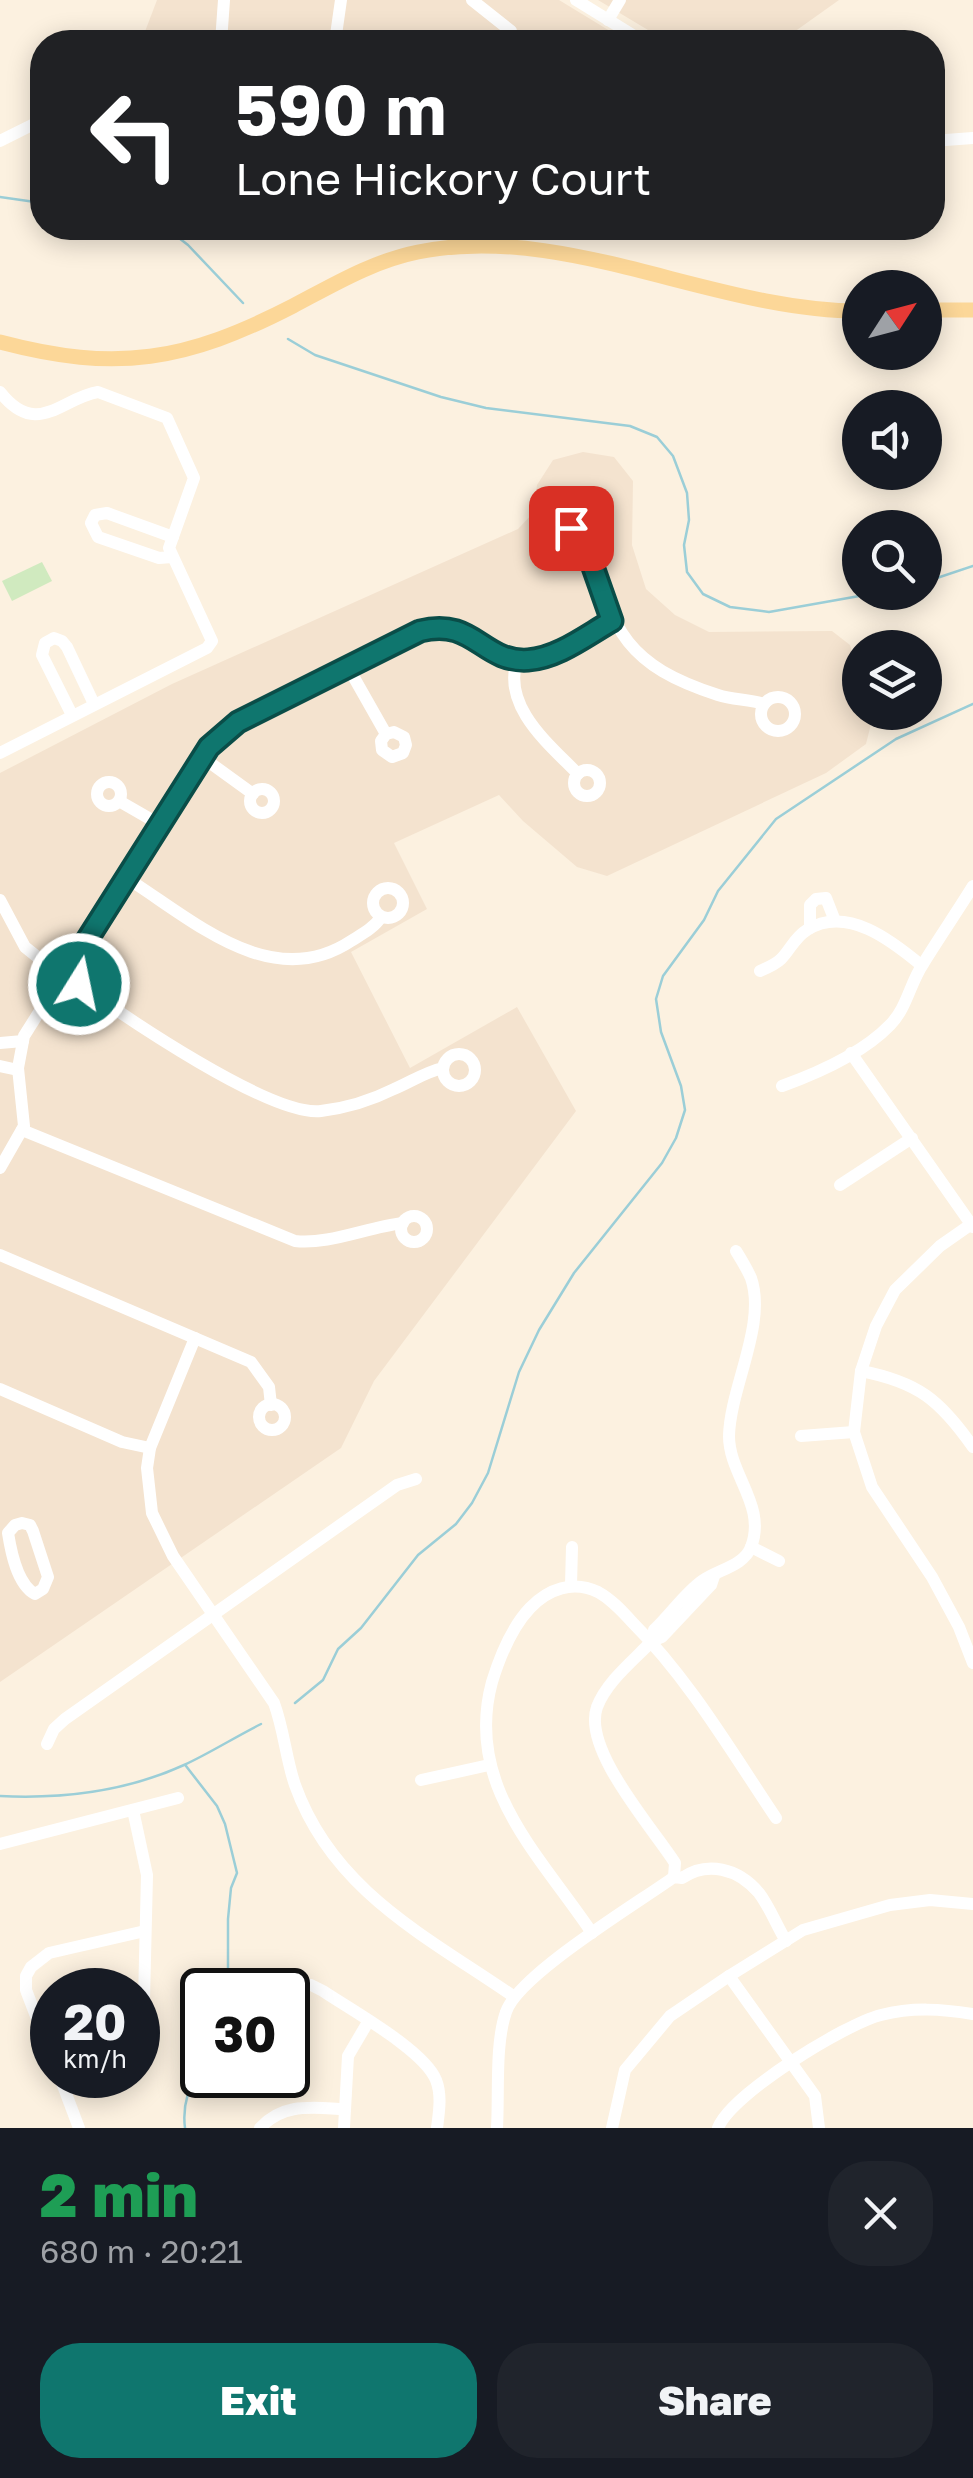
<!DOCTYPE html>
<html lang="en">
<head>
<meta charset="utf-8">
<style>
	body { margin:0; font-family:"Golos Text",sans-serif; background:#20242c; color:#f1f3f6; height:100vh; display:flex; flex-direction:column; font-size:38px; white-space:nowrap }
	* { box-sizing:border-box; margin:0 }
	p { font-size:32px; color:#9ea1a6 }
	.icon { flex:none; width:55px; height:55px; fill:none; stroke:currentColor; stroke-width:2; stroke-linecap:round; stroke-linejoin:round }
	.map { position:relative; height:2128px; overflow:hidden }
	.panel { display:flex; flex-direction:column; background:#171b24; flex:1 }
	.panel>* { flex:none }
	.hud { position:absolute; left:30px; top:30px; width:915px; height:210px; border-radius:40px; box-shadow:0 5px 25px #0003; background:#202124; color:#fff; overflow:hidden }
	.needle { width:65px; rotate:54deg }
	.tools { position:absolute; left:842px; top:270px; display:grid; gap:20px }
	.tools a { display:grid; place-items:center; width:100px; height:100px; border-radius:50%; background:#171b24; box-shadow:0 5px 25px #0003; font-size:50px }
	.speed { position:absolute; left:30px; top:1968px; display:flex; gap:20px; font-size:50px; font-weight:700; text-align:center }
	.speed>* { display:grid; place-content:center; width:130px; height:130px; border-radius:50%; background:#171b24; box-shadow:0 5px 25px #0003; line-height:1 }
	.speed small { font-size:25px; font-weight:400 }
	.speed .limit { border:5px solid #111; border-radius:15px; background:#fff; color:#111 }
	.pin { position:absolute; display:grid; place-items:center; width:85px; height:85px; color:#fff; margin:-42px; border-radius:20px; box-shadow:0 5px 15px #0006 }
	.me { position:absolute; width:110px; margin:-55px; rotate:10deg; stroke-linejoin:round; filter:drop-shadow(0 0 8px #0008) }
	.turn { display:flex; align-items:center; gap:35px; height:210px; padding:0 40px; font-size:45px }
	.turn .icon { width:130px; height:130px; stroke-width:2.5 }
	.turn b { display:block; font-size:70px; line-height:85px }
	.round { display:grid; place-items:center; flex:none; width:105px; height:105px; border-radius:40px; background:#20242c }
	.summary { display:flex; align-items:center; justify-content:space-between; height:170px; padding:0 40px }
	h1 { font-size:60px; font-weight:800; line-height:75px; color:#1e9e55 }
	.action { display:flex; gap:20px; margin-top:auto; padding:20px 40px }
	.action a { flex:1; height:115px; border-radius:40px; background:#0f766e; color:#fff; font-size:40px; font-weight:800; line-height:115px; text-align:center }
	.action a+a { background:#20242c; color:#f1f3f6 }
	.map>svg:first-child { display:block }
</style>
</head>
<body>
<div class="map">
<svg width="973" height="2128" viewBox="0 0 973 2128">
	<rect width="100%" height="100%" fill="#fcf1e0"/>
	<g fill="#f4e3cf">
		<polygon points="157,0 559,0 628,42 141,42"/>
		<polygon points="598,0 839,0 780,42 668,42"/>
		<polygon points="583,452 614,457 633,481 632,545 646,589 675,615 709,632 832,631 850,645 860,680 860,712 870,713 872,720 866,744 826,773 607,876 577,867 523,821 499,795 394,843 427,909 351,952 410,1068 517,1007 576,1111 374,1381 341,1448 0,1682 0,773 172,684 518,529 533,513 537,485 553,460"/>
	</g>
	<polygon fill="#d0eabf" points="42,562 52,581 12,601 2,581"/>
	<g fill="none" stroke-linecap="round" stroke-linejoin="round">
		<g stroke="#9bced7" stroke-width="2.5">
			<polyline points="0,197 42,203"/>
			<polyline points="166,228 188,245 243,303"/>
			<polyline points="288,339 315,355 441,397 486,408 630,426 657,437 673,456 687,493 689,520 684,545 687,572 703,594 730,607 769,612 882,592"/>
			<polyline points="925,582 973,566"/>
			<polyline points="295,1703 323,1680 338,1649 361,1628 418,1555 456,1524 472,1503 488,1473 519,1372 539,1330 574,1273 662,1163 676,1138 685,1110 681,1086 661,1032 656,999 663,976 704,920 718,891 776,819 896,739 973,704"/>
			<polyline points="186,1766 217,1806 225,1824 237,1873 231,1888 228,1919 228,1990"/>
			<path d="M0,1796c62,3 127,-5 184,-31 26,-12 51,-28 77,-41"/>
			<path d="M185,2128c-3,-24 4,-42 17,-61"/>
		</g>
		<g stroke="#fff" stroke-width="12">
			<polyline points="472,0 511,31 497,42"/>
			<polyline points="576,0 644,42"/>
			<polyline points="608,20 620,0"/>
			<polyline points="221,42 224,0"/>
			<polyline points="335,42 341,0"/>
			<polyline points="0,141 42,120"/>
			<polyline points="932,141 973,138"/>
			<path d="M0,392c37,47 61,6 98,0l69,26 27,60 -25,70 43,93 -5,7 -207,105"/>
			<circle cx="582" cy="535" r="13"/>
			<path d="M586,547c29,86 40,118 132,148 15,5 31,4 46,9"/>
			<polyline points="172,557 159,558 98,537 91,523 95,515 107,513 173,537"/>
			<path d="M517,660c-15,47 32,84 61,114"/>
			<polyline points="348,667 386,734 381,741 382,750 392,757 403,753 406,745 404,737 394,732 386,734"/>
			<circle cx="778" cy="714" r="17"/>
			<polyline points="72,715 42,655 45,643 54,638 62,641 67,647 94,704"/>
			<polyline points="202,757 253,794"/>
			<circle cx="587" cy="783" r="13"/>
			<circle cx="109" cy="794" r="12"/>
			<circle cx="262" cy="801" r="12"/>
			<polyline points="119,801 159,824"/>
			<path d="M125,877c67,42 146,117 226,64 11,-7 23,-13 30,-24"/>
			<circle cx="388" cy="903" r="15"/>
			<polyline points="0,900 25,947 46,964"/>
			<polyline points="810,928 810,905 816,899 826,898 835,921"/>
			<circle cx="63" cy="974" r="19"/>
			<path d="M75,959l134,-212 30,-26 181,-90c54,-13 62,32 108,29 30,-2 59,-25 84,-39"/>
			<path d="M760,971c7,-3 16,-7 21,-12 9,-9 14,-22 26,-29 40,-25 85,11 114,35"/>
			<path d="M79,984c45,32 192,133 242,127 25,-3 51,-11 73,-22 17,-7 31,-17 49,-21"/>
			<polyline points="0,1043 23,1041"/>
			<polyline points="851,1053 973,1227"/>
			<circle cx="459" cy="1070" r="16"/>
			<polyline points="0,1066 18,1070"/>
			<path d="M782,1086c36,-13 81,-33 108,-61 17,-17 20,-42 33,-61 16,-26 34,-52 50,-78"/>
			<path d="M22,1130l273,111c33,4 73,-14 108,-18"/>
			<polyline points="0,1168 24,1126 18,1068 24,1036 53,990"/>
			<polyline points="840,1185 912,1138"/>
			<circle cx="414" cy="1229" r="13"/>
			<polyline points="973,1223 940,1246 895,1290 876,1326 861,1371 854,1432 872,1487 932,1577 959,1627 973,1663"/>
			<polyline points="0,1255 251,1362 269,1387 271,1405"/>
			<path d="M195,1338l-45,110 -3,20 5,45 21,43 101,147c10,27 12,56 21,82 38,106 131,151 218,211"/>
			<path d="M861,1371c57,11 79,29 112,76"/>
			<polyline points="0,1389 122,1442 150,1448"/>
			<circle cx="272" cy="1417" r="13"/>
			<polyline points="801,1436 854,1432"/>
			<path d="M22,1523l8,2 3,6 15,46 -5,12 -8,5c-18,-10 -24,-42 -27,-61l7,-8z"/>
			<polyline points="751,1547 779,1561"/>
			<polyline points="571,1585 572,1547"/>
			<path d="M652,1641l2,-11c16,-15 31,-37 48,-49 15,-11 42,-15 49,-34 16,-41 -22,-72 -22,-111 1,-48 38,-112 22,-158 -4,-9 -10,-19 -15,-27"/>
			<polyline points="47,1744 54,1729 65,1719 397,1485 416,1479"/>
			<polyline points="421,1780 489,1765"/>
			<polyline points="133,1810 147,1875 144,2000 138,2038"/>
			<polyline points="0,1844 178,1798"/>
			<path d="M674,1877l1,-14c-23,-36 -93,-114 -78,-156 10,-26 36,-46 55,-66l10,-4 49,-52 3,-9"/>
			<path d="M592,1933c-53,-79 -128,-148 -100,-251 8,-26 19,-54 38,-74 18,-19 43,-28 68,-16 13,7 24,19 34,30 57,57 99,129 144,196"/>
			<polyline points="729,1976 815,2096 819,2128"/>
			<path d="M297,1984l14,1 12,6c28,19 101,59 113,89 6,15 3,32 1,48"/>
			<polyline points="52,2058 26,1990 26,1976 31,1967 49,1953 145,1931"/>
			<polyline points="59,2075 79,2128"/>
			<polyline points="63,2083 83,2075"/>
			<path d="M260,2128c24,-26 53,-20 85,-19"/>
			<polyline points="344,2128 348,2056 368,2022"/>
			<path d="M497,2128c2,-34 -2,-85 9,-116 12,-37 132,-109 168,-135l8,1c25,-17 56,-10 77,15 10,13 18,33 27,48"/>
			<polyline points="612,2128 625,2070 670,2016 729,1976 803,1930 890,1905 930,1900 973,1904"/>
			<path d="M718,2128c13,-34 127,-104 163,-113 31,-8 61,-6 92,-1"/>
		</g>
		<g stroke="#fcd798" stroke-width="15">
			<polyline points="925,310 973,310"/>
			<path d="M0,342c117,31 186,19 293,-36 40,-21 80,-45 125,-54 146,-30 295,59 442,59"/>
		</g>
	</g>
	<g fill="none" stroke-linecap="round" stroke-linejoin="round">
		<g stroke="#0a4d48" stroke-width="25">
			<path id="route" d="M79,984l2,-16 -6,-9 134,-212 29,-25 182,-91c54,-14 62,32 108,29 30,-2 59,-25 84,-39l-26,-74 -10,-1 -6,-6 1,-12"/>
		</g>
		<use href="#route" stroke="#0f766e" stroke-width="18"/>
	</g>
</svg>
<div class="tools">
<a><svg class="needle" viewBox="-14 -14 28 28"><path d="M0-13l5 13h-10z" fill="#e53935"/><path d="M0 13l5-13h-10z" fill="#9ea1a6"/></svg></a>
<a><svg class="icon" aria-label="sound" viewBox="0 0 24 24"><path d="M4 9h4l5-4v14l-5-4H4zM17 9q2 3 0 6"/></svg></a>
<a><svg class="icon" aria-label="search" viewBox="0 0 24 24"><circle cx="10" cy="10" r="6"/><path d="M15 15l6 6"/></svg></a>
<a><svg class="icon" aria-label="layers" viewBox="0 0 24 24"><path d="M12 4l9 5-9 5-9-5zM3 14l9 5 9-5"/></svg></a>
</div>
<div class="speed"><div>20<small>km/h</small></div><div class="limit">30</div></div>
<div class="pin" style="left:571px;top:528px;background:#d93025"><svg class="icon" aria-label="arrive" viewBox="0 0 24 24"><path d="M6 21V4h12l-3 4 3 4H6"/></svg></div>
<svg class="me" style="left:79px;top:984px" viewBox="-20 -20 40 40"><circle r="17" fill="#0f766e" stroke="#fff" stroke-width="3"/><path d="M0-11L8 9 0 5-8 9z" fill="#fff"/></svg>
<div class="hud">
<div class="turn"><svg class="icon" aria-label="left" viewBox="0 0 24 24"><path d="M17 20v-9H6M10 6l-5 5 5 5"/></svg><div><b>590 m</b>Lone Hickory Court</div></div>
</div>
</div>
<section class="panel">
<div class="summary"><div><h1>2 min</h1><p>680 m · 20:21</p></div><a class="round"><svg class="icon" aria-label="close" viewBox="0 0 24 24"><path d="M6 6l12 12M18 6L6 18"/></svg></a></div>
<div class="action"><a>Exit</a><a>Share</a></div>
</section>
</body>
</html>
